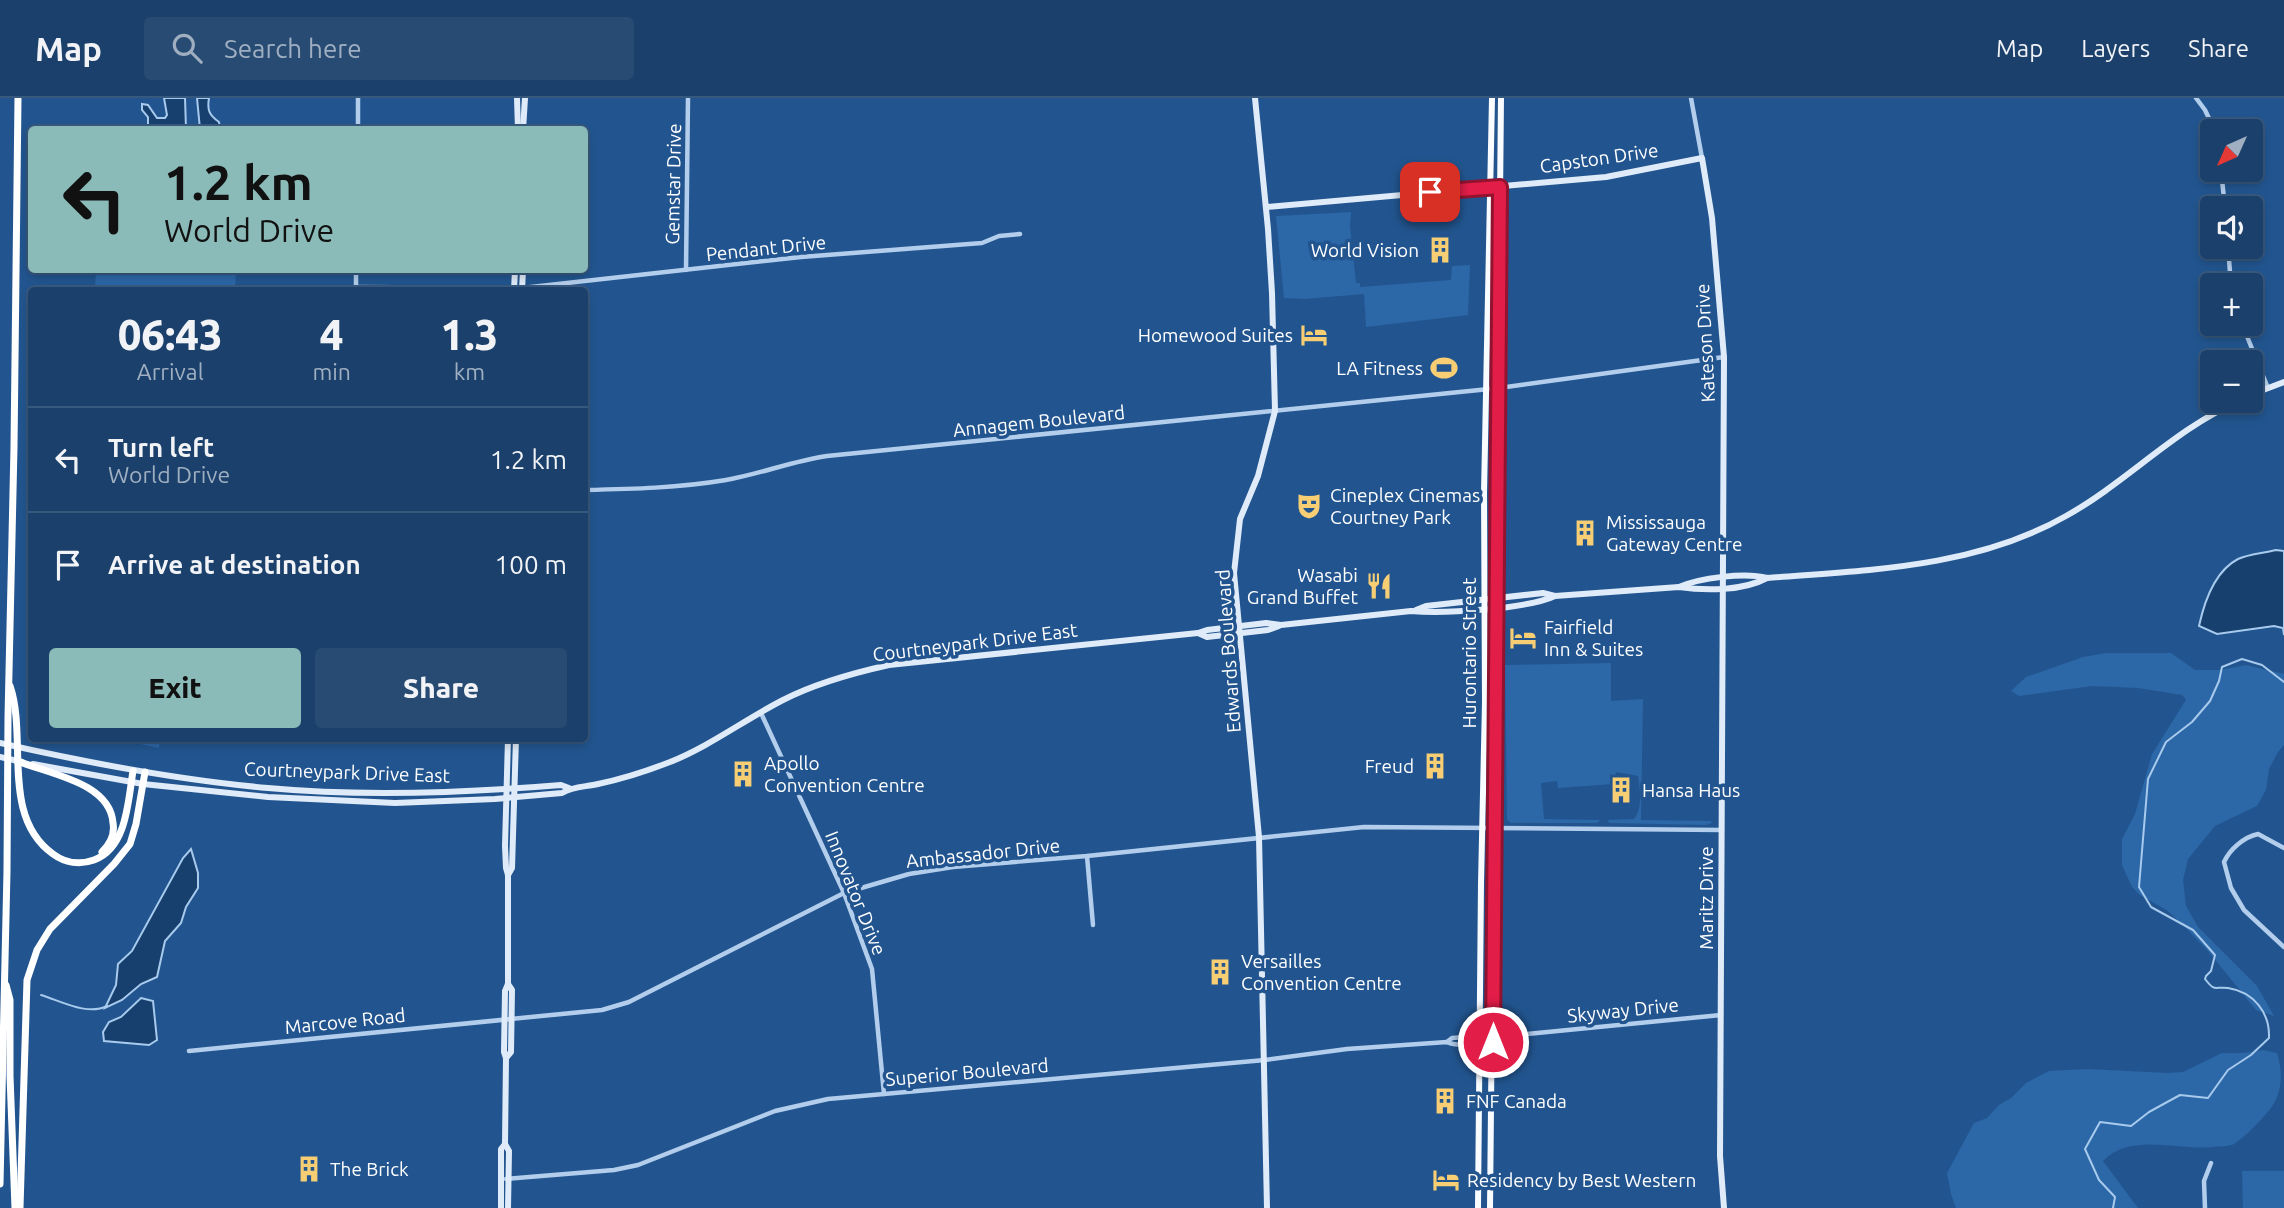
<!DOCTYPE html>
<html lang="en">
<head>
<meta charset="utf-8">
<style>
	body { margin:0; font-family:Ubuntu,sans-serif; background:#274b73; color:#f1f3f6; height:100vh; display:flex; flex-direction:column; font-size:26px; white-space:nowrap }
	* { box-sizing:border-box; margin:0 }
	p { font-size:23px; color:#9fafc1 }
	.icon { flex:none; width:38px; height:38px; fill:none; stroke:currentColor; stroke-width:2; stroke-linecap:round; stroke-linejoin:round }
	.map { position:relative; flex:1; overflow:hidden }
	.details { position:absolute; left:28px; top:189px; width:560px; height:455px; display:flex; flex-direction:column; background:#1a406b; border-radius:7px; box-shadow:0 4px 10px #0003,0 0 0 2px #38597e }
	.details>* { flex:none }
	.banner { position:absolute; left:28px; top:28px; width:560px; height:147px; border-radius:7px; box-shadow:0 4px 10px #0003,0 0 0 2px #38597e; background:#8bbbb9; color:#111; overflow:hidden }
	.needle { width:46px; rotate:225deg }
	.fabs { position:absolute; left:2200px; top:21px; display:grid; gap:14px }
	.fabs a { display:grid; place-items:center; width:63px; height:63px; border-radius:7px; background:#1a406b; box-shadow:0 4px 10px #0003,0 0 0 2px #38597e; font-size:35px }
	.pin { position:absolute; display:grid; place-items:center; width:60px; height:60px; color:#fff; margin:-30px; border-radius:14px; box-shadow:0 4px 10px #0006 }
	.me { position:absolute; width:77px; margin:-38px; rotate:0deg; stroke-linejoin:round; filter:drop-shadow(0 0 5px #0008) }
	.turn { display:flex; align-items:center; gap:24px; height:147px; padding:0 21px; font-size:32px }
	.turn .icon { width:91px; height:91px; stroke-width:2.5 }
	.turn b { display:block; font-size:49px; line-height:60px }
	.eta { display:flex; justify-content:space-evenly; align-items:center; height:119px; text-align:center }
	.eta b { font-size:42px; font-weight:800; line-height:49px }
	.cta { display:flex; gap:14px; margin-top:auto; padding:14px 21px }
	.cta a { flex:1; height:80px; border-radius:7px; background:#8bbbb9; color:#111; font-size:28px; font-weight:800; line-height:80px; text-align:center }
	.cta a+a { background:#274b73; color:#f1f3f6 }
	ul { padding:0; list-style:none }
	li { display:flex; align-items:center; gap:21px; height:105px; padding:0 21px; border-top:2px solid #38597e }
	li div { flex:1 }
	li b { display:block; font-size:26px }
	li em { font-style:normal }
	header { display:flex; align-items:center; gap:42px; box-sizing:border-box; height:98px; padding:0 35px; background:#1a406b; border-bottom:2px solid #38597e }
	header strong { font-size:33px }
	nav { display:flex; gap:38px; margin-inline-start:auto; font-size:24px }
	.search { width:490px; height:63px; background:#274b73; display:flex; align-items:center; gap:18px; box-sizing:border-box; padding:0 24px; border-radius:7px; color:#9fafc1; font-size:26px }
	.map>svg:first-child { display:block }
</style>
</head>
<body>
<header>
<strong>Map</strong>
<div class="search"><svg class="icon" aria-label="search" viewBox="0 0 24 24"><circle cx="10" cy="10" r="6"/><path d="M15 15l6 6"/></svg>Search here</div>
<nav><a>Map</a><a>Layers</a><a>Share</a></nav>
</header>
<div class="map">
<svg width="2284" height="1110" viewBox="0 0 2284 1110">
	<rect width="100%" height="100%" fill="#22558f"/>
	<g fill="#2c67a7">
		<polygon points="1351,114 1350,128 1356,185 1360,185 1360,189 1451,182 1452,168 1470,167 1468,217 1366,229 1364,196 1305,201 1284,200 1276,118"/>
		<polygon points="96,172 236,172 235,192 95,192"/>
		<polygon points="2106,555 2171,555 2195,572 2220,572 2246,567 2284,576 2284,647 2278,654 2269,671 2266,692 2257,708 2215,728 2188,761 2183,782 2186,808 2198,829 2257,888 2274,918 2256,912 2208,853 2184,828 2168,813 2140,797 2132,789 2122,767 2122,741 2135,716 2152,656 2186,602 2182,597 2138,590 2092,588 2019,598 2011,593 2026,579 2083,559"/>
		<path d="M1611,565v38l32,-2 -2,121 70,1 1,2 -6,2 -96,-2 -3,-3 27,-1c9,-12 6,-29 4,-43l-22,-4 -2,12 -56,4 -1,-7 -16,2 3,36 56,1 -3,3h-86l-4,-3 -2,-155z"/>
		<polygon points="116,641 160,641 159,650"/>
		<path d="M2263,952l14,3c7,22 5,44 -11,61 -9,10 -20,22 -32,30 -5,3 -14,2 -21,3 -35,4 -82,-15 -110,14l35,47h-182l-5,-14 -4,-21 27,-50 13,-5 12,-13 12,-7 15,-15 23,-12 38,-2 80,4 16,-1 39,-19h22z"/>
		<polygon points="2242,1073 2284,1073 2284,1110 2243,1110"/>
	</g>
	<g fill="#18406f" stroke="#a7caed" stroke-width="2">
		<polygon points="164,0 185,0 186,31 148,31 148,19 142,12 142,6 148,7 157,20 165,20 167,17"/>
		<path d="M197,0h12c-2,12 0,17 10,24l1,6 -20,1z"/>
		<path d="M2276,452l8,1v84l-1,-7 -9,-2 -57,8 -18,-8c5,-23 16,-55 39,-67 10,-5 26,-6 38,-9z"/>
		<polygon points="191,751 198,775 198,790 186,809 181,825 165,843 157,879 141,886 122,902 105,910 116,887 118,866 132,853 183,760"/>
		<polygon points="141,900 153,903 157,942 149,947 104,943 103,934 109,924 121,919"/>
	</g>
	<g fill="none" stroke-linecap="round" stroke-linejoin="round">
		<g stroke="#a7caed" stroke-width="2">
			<path d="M41,897c20,6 46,21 66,11"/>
			<path d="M2113,1110l2,-11 -16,-17 -14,-31 15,-27 31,4 18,-14 31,-17 28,3 20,-28 23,-15 18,-17c1,-25 -15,-46 -41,-50 -14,-2 -12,5 -23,-9l1,-3 5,-5 4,-16 -22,-25 -42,-23 -12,-20 9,-108 18,-37 26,-20 18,-21 9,-20 3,-14 20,-8 20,6 22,17"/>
		</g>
		<g stroke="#b3ceec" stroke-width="4.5">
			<polyline points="1691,0 1702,60"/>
			<polyline points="2196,0 2205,12 2215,33"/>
			<polyline points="358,32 358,0"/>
			<polyline points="2221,72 2225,110"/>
			<polyline points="2228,149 2231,187"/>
			<polyline points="686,172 688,0"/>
			<polyline points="356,189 522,190 801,159 982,145 999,138 1020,136"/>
			<polyline points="356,192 356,172"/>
			<polyline points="2242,226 2268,290"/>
			<path d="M584,392c49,-1 94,-2 142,-10 34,-6 67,-19 101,-24l672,-68 225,-31"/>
			<polyline points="761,615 844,795 872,871 884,996"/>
			<path d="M2284,750l-26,-14c-14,3 -28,15 -34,28l7,26 13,22 40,37"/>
			<polyline points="1087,758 1093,827"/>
			<polyline points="1447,944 1452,940 1519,935 1527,936 1721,917"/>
			<polyline points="189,953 602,912 629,904 844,795 909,776 953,769 1087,758 1364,729 1722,732"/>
			<path d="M506,1081l108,-9 24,-5 137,-54 53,-12 437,-39 82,-11 100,-7c14,7 67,0 80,-8"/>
			<polyline points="2205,1110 2204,1083 2211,1065"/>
		</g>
		<g stroke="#dfebf9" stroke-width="6">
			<polyline points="517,0 518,32"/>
			<polyline points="1255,0 1268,131 1272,195 1275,313 1258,378 1240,421 1234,475 1259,739 1267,1110"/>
			<polyline points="523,32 525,0"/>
			<polyline points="1266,109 1606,79 1702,60 1712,120 1724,259 1720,1058 1724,1110"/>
			<polyline points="514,192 515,172"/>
			<polyline points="522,192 523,172"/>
			<polyline points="2250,297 2284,284"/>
			<path d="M1679,489c20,-9 66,-15 88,-9 102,-8 208,-10 299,-62 61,-34 109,-87 173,-115"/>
			<path d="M1416,512l10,-4 117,-13 12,3 124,-9c26,4 64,4 88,-9"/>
			<polyline points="1198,535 1207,539 1268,532 1279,528"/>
			<polyline points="508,640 505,748 506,770 508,777 508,886 505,893 504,954 506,960 505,1046 509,1053 508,1110"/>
			<path d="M0,645c88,20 178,37 268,45 97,9 196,5 293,-3l8,3"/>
			<polyline points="0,659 22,664"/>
			<path d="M33,666l110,20 125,13 127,6 100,-4 67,-6c11,-7 24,-6 36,-9 24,-5 49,-13 72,-22 40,-16 74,-42 113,-62 33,-17 70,-27 106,-35l309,-32 9,-3 59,-7 15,2 130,-14c32,3 116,-2 144,-15"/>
			<polyline points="508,777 512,770 516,640"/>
			<polyline points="506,960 511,954 512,892 508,886"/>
			<polyline points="501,1110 501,1051 505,1046"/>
		</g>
		<g stroke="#f8fbff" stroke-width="6">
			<polyline points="1478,1110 1481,785 1485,604 1484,395 1492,0"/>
			<polyline points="1490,1110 1501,0"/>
		</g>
		<g stroke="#fff" stroke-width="7">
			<path d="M10,588c18,52 -10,130 43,168 12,9 27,11 41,6 33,-12 34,-59 39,-89"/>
			<path d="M18,663c30,13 92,21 95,62 2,11 -3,21 -11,29"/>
			<polyline points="6,887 10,902 10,978 15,1110"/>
			<polyline points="0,1086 7,773 8,619 14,349 18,0"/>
			<polyline points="20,1110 27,882 37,852 50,831 114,766 130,746 136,726 145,674"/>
		</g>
	</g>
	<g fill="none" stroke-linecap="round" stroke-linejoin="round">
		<g stroke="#92132f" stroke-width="18">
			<polyline id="route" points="1430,94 1500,89 1493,944"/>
		</g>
		<use href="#route" stroke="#e11d48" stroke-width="12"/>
	</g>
	<defs>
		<g id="building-bare" transform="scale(2.1)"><path d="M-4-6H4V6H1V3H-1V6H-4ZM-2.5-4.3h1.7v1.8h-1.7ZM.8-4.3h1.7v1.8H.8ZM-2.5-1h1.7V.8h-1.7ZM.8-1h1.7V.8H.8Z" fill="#f8ce75" stroke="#22558f" stroke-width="2.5" paint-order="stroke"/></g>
		<g id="hotel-bare" transform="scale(2.1)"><path d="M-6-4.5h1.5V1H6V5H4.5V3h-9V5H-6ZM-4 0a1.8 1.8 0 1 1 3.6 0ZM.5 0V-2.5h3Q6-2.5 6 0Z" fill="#f8ce75" stroke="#22558f" stroke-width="2.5" paint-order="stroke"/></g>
		<g id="stadium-bare" transform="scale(2.1)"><path d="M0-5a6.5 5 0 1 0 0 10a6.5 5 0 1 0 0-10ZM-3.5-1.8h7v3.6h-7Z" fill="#f8ce75" stroke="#22558f" stroke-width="2.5" paint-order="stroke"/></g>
		<g id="theatre-bare" transform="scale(2.1)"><path d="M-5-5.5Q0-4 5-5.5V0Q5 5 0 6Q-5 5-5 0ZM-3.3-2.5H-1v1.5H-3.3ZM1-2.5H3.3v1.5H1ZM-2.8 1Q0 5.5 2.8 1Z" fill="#f8ce75" stroke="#22558f" stroke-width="2.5" paint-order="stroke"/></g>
		<g id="restaurant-bare" transform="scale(2.1)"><path d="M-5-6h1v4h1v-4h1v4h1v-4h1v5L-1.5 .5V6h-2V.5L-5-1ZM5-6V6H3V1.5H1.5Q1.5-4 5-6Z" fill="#f8ce75" stroke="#22558f" stroke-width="2.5" paint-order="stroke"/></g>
	</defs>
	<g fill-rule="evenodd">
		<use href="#building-bare" x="1440" y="152"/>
		<use href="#hotel-bare" x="1314" y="237"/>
		<use href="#stadium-bare" x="1444" y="270"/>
		<use href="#theatre-bare" x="1309" y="408"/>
		<use href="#building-bare" x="1585" y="435"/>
		<use href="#restaurant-bare" x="1379" y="488"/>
		<use href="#hotel-bare" x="1523" y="540"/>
		<use href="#building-bare" x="1435" y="668"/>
		<use href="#building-bare" x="743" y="676"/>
		<use href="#building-bare" x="1621" y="692"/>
		<use href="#building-bare" x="1220" y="874"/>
		<use href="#building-bare" x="1445" y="1003"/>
		<use href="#building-bare" x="309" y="1071"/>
		<use href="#hotel-bare" x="1446" y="1082"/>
	</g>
	<g text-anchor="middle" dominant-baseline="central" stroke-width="7" stroke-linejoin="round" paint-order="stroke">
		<g font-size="19" fill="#fff" stroke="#22558f">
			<text transform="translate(1599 60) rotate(-8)">Capston Drive</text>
			<text transform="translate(673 86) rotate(-89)">Gemstar Drive</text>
			<text transform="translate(766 150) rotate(-6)">Pendant Drive</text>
			<text transform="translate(1705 245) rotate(-93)">Kateson Drive</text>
			<text transform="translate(1039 323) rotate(-6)">Annagem Boulevard</text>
			<text transform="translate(975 544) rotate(-7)">Courtneypark Drive East</text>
			<text transform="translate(1228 553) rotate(-94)">Edwards Boulevard</text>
			<text transform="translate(1469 555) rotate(-90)">Hurontario Street</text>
			<text transform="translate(347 674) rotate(2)">Courtneypark Drive East</text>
			<text transform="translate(983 755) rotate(-6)">Ambassador Drive</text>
			<text transform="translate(856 795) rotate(68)">Innovator Drive</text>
			<text transform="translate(1706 800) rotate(-90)">Maritz Drive</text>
			<text transform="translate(1623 912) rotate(-6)">Skyway Drive</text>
			<text transform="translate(345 923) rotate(-6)">Marcove Road</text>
			<text transform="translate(967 974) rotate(-5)">Superior Boulevard</text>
		</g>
		<g font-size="19" fill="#fff" stroke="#22558f" text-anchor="start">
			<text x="1419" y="152" text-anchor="end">World Vision</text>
			<text x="1293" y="237" text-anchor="end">Homewood Suites</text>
			<text x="1423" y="270" text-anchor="end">LA Fitness</text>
			<text x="1330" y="397">Cineplex Cinemas<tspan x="1330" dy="22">Courtney Park</tspan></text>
			<text x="1606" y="424">Mississauga<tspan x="1606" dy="22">Gateway Centre</tspan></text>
			<text x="1358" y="477" text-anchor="end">Wasabi<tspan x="1358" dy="22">Grand Buffet</tspan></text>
			<text x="1544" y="529">Fairfield<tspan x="1544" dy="22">Inn &amp; Suites</tspan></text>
			<text x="764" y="665">Apollo<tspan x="764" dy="22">Convention Centre</tspan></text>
			<text x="1414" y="668" text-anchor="end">Freud</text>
			<text x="1642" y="692">Hansa Haus</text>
			<text x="1241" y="863">Versailles<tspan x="1241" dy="22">Convention Centre</tspan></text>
			<text x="1466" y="1003">FNF Canada</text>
			<text x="330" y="1071">The Brick</text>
			<text x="1467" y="1082">Residency by Best Western</text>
		</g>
	</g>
</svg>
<div class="fabs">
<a><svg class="needle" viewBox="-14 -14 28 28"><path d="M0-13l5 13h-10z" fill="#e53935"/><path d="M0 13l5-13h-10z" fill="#9fafc1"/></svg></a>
<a><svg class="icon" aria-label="sound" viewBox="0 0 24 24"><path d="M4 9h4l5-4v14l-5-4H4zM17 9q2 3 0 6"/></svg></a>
<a>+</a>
<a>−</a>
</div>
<div class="pin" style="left:1430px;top:94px;background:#d93025"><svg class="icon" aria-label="arrive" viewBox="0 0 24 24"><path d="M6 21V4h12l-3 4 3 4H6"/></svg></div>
<svg class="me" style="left:1493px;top:944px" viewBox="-20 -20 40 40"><circle r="17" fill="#e11d48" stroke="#fff" stroke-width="3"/><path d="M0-11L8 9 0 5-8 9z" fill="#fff"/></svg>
<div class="banner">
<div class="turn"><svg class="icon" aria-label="left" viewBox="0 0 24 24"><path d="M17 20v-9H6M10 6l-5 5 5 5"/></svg><div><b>1.2 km</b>World Drive</div></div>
</div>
<section class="details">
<div class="eta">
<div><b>06:43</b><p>Arrival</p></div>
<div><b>4</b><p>min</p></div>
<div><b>1.3</b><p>km</p></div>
</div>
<ul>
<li><svg class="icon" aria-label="left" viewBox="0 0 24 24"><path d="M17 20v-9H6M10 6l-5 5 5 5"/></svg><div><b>Turn left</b><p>World Drive</p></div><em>1.2 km</em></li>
<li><svg class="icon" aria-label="arrive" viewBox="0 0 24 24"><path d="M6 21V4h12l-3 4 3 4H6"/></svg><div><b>Arrive at destination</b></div><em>100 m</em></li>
</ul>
<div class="cta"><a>Exit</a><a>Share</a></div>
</section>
</div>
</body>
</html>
